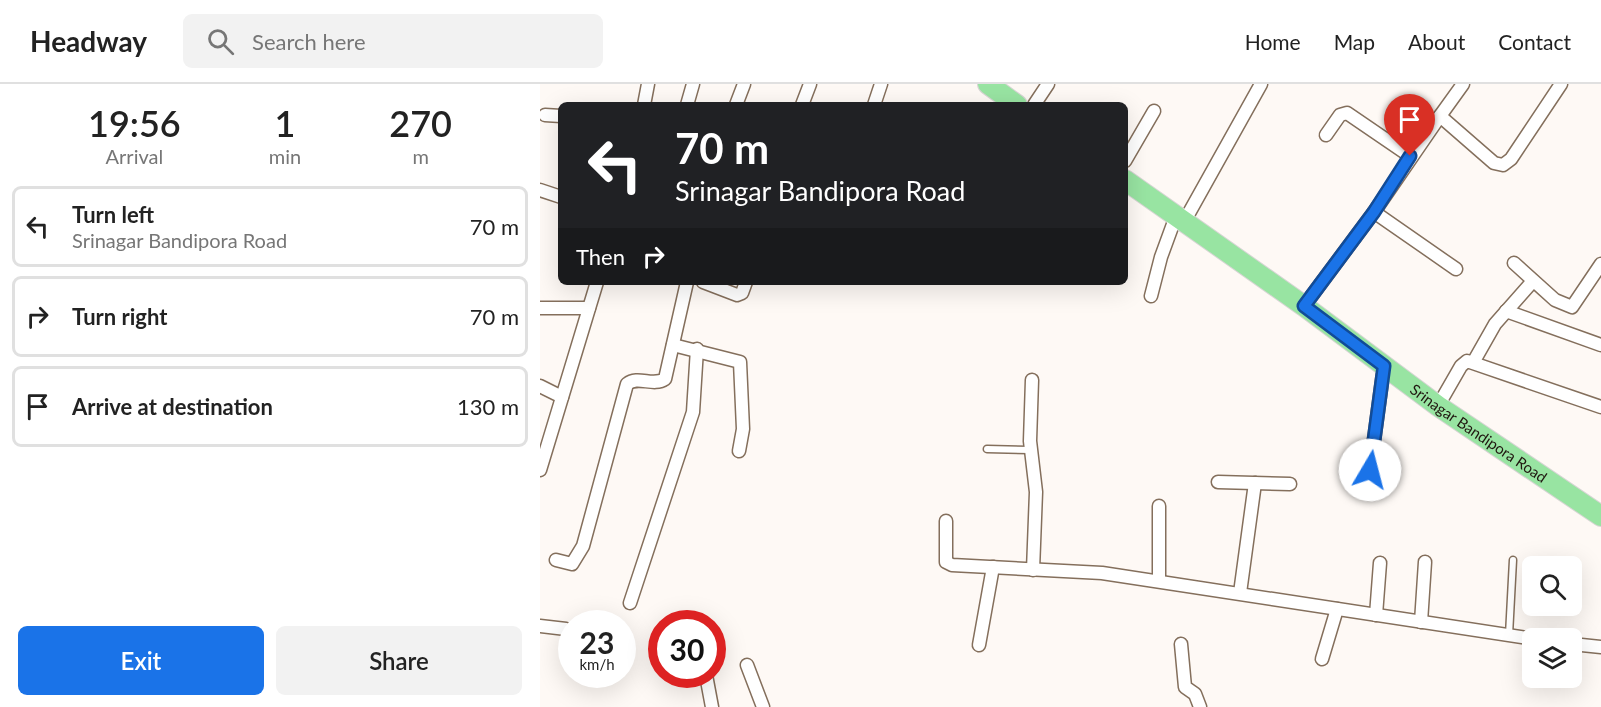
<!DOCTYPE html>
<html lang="en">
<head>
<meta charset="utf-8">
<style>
	body { margin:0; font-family:Lato,sans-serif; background:#f2f2f2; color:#222; height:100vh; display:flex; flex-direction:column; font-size:22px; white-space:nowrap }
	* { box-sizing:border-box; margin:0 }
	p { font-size:20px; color:#767676 }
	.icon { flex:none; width:33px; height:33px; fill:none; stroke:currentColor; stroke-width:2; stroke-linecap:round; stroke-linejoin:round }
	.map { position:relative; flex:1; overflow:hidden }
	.side { display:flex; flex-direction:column; background:#fff; width:540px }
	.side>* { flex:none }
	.guide { position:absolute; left:18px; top:18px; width:570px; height:183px; border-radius:9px; box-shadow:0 6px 24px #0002; background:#202124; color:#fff; overflow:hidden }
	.tools { position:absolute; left:982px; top:472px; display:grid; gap:12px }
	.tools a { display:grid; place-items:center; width:60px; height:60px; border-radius:9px; background:#fff; box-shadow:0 6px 24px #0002; font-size:30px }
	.speed { position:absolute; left:18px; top:526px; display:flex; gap:12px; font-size:30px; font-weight:700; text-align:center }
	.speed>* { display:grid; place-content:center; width:78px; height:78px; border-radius:50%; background:#fff; box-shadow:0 6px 24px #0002; line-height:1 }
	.speed small { font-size:15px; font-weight:400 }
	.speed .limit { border:9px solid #d22; background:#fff; color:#111 }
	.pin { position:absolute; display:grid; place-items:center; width:51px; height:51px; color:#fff; margin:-62px -26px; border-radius:50% 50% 50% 0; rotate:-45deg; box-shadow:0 0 6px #0007 }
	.pin .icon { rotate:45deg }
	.me { position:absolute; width:66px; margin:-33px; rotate:8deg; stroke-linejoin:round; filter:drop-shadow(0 0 4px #0008) }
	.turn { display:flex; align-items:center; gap:21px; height:126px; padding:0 18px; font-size:27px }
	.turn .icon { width:78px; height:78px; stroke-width:2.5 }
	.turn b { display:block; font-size:42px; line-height:51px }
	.then { display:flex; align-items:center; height:57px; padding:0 18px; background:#0003; gap:12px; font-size:22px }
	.eta { display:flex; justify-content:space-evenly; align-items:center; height:102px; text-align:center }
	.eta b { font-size:36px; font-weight:600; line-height:42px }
	.button { display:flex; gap:12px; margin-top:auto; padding:12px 18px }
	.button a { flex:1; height:69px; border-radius:9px; background:#1a73e8; color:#fff; font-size:24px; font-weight:600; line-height:69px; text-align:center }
	.button a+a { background:#f2f2f2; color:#222 }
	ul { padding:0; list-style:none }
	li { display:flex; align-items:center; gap:18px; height:81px; margin:0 12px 9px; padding:0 6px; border:3px solid #e0e0e0; border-radius:9px }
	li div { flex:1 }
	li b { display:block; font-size:22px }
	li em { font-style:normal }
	header { display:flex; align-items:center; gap:36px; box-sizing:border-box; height:84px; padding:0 30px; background:#fff; border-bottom:2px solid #e0e0e0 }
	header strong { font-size:28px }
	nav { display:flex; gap:33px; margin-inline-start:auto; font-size:21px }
	.search { width:420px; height:54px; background:#f2f2f2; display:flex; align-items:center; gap:15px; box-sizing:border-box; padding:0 21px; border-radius:9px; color:#767676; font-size:22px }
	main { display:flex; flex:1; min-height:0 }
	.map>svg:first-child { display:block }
</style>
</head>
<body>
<header>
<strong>Headway</strong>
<div class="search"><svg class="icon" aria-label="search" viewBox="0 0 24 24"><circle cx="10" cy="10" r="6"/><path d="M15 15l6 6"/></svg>Search here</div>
<nav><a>Home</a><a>Map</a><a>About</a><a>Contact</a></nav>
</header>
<main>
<section class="side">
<div class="eta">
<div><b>19:56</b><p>Arrival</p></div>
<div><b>1</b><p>min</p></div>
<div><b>270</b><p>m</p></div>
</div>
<ul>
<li><svg class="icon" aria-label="left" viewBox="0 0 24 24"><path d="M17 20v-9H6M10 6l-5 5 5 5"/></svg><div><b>Turn left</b><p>Srinagar Bandipora Road</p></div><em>70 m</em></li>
<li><svg class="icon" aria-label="right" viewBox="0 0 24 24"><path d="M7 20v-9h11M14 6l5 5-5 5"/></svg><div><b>Turn right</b></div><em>70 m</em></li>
<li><svg class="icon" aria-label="arrive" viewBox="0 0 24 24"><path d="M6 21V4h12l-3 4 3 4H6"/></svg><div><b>Arrive at destination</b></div><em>130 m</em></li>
</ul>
<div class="button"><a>Exit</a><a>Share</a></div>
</section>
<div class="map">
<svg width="1061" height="623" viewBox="0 0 1061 623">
	<rect width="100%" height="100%" fill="#fef9f5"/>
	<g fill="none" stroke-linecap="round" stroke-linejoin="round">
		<g stroke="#846f5c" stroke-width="9">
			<g id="service">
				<polyline points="447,365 490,366"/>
				<polyline points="969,551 973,476"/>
			</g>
		</g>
		<g stroke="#846f5c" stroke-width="15">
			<g id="minor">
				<polyline points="104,21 108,0"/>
				<polyline points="147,21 153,0"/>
				<polyline points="196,21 204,0"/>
				<polyline points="262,21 270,0"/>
				<polyline points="334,21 341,0"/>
				<polyline points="494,21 508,0"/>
				<polyline points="5,31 21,32"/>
				<polyline points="900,32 923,0"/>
				<polyline points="786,51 800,31 807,29 870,72"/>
				<polyline points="585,77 614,27"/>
				<polyline points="0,106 21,113"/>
				<polyline points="834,128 916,185"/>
				<polyline points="644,138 721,0"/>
				<polyline points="974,179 1015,216 1032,223 1061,180"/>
				<polyline points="163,198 197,211 202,209 206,198"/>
				<polyline points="611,212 621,173 636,132"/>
				<polyline points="764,222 834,128 900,32 954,79 963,81 971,75 1021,0"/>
				<polyline points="0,224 49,224"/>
				<polyline points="966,227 1061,261"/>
				<polyline points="133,261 200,278 203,345 199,367"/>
				<polyline points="934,277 955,240 993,197"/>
				<polyline points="492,296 490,357 496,408 493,486"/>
				<polyline points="0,302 22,313"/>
				<polyline points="898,322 921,282 927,277 1061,323"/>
				<polyline points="0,386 57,198"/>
				<polyline points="830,386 844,282"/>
				<polyline points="678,398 750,400"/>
				<polyline points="619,422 619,496"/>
				<polyline points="406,437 406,478 412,481 562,489 994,555"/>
				<path d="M16,476l16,4 11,-18 44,-162c11,-9 26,3 38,-5l22,-97"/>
				<polyline points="700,509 715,399"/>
				<polyline points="90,519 153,328 157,265"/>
				<polyline points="836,531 840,479"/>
				<polyline points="881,538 885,478"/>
				<polyline points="0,542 26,545"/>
				<polyline points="641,560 645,603 655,610 660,623"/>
				<polyline points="1032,560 1061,563"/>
				<polyline points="439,561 453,483"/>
				<polyline points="782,575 797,525"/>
				<polyline points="207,581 223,623"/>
				<polyline points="166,591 172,623"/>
			</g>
		</g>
		<g stroke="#d7d5d4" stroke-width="22">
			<g id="trunk">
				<polyline points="448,0 477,21"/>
				<path id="s1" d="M585,96l179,126 134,100 163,110"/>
			</g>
		</g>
		<use href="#service" stroke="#fff" stroke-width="6"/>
		<use href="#minor" stroke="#fff" stroke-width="12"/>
		<use href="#trunk" stroke="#98e4a2" stroke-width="20"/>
	</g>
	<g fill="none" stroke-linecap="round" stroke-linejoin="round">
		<g stroke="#114b97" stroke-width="15">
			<polyline id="route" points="830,386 844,282 764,222 834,128 870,72"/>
		</g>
		<use href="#route" stroke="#1a73e8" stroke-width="10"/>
	</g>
	<g text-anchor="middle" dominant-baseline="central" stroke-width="4.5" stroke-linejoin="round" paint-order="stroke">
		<g font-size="15" fill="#201710" stroke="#fff">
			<text stroke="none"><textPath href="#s1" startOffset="435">Srinagar Bandipora Road</textPath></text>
		</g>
	</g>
</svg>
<div class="tools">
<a><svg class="icon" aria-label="search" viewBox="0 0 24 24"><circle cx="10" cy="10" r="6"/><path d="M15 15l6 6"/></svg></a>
<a><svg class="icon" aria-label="layers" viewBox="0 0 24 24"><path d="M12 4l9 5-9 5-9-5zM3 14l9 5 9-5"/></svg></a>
</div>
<div class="speed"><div>23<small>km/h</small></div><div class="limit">30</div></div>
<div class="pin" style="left:870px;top:72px;background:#d93025"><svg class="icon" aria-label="arrive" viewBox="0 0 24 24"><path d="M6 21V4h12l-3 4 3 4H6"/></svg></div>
<svg class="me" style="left:830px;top:386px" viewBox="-20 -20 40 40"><circle r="19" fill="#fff"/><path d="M0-13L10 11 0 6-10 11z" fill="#1a73e8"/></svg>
<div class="guide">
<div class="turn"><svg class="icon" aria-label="left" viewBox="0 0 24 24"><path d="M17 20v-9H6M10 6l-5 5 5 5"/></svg><div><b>70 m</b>Srinagar Bandipora Road</div></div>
<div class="then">Then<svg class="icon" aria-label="right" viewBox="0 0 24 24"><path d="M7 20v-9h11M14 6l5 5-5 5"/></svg></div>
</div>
</div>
</main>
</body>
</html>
